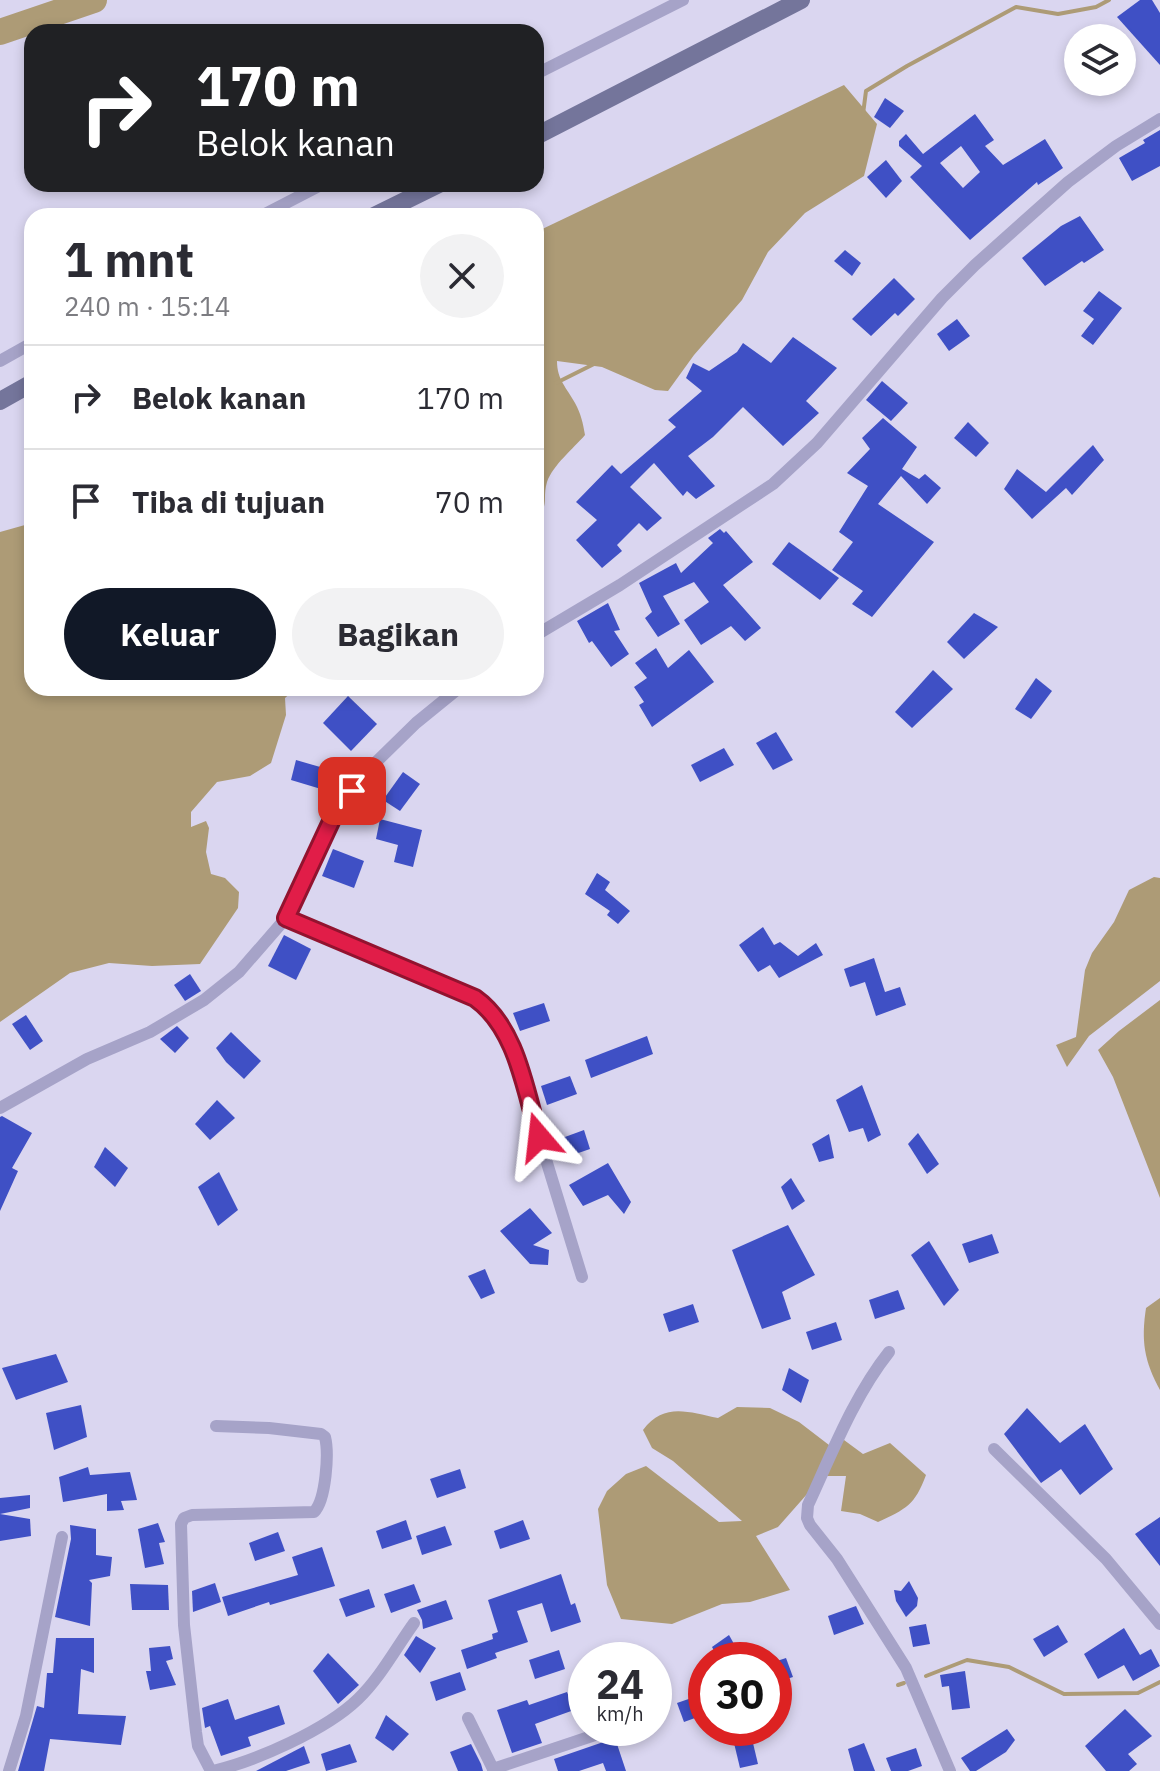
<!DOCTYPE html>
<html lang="id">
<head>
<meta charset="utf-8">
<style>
	body { margin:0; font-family:"IBM Plex Sans",sans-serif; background:#f2f2f3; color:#2b2b33; height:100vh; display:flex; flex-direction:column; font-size:30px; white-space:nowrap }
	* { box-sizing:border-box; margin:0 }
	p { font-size:26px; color:#7c7c81 }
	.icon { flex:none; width:44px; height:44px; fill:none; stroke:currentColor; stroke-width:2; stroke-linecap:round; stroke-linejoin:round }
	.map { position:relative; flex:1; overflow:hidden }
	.panel { position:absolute; left:24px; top:208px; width:520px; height:488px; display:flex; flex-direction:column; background:#fff; border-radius:24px; box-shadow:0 4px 12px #0003 }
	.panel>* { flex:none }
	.hud { position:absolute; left:24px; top:24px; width:520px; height:168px; border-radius:24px; box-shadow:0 4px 12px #0003; background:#202124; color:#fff; overflow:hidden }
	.buttons { position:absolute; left:1064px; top:24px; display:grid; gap:16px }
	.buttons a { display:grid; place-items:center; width:72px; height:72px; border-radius:50%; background:#fff; box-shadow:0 4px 12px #0003; font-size:40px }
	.speed { position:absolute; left:568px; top:1642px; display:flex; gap:16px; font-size:40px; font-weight:700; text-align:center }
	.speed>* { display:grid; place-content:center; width:104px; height:104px; border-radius:50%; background:#fff; box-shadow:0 4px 12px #0003; line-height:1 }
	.speed small { font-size:20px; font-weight:400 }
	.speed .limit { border:12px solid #d22; background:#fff; color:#111 }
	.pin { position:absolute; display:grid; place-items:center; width:68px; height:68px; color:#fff; margin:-34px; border-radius:16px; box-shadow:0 4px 12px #0006 }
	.me { position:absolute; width:88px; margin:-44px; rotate:343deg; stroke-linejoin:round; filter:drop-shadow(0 0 6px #0008) }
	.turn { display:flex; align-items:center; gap:28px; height:168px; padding:0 40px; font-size:36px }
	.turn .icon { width:104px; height:104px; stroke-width:2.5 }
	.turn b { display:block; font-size:56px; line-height:68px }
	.round { display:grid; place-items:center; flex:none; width:84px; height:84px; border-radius:42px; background:#f2f2f3 }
	.summary { display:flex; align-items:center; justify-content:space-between; height:136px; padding:0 40px }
	h1 { font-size:48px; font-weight:700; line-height:60px }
	.primary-button { display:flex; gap:16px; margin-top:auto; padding:16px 40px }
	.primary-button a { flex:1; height:92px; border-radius:48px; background:#111827; color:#fff; font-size:32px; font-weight:700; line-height:92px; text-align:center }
	.primary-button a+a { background:#f2f2f3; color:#2b2b33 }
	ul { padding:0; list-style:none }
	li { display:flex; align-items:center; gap:24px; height:104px; padding:0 40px; border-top:2px solid #e1e1e2 }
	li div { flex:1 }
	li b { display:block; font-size:30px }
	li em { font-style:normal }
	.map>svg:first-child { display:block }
</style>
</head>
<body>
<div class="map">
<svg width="1160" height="1771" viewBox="0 0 1160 1771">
	<rect width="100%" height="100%" fill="#dad6f0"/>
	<g fill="#ad9b76">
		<path d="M844,85l33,39 -13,52 -59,37 -37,39 -26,48 -48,55 -26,36 -13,-1 -53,-23 -45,-6c0,19 10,27 18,42 6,11 8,20 10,32 -12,14 -32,30 -38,47 -5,17 3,23 -11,37v-287z"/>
		<polygon points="32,523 32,688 302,688 295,689 285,698 286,715 271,763 250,776 217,782 191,812 191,827 206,821 209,828 206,852 211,874 225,878 239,892 238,908 200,964 152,966 109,963 70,973 0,1022 0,532"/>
		<polygon points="1154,877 1160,878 1160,981 1089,1036 1067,1067 1056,1045 1076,1037 1085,970 1092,953 1114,922 1129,890"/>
		<polygon points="1160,1000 1160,1198 1113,1077 1098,1050 1119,1031"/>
		<path d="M1160,1298v92c-16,-29 -19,-49 -14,-82z"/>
		<path d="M737,1407l33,1 29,14 30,23 15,-5 19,14 27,-11 36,32c-11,30 -20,34 -48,47l-18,-8 -19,-3 5,-35h-23l-45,51 -22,9 34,54 -40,12 -28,2 -50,20 -51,-5 -14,-34 -9,-76 9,-18 19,-17 20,-8 73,56 23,-1 -69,-60 -21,-13 -9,-18c21,-28 45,-18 75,-12z"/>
	</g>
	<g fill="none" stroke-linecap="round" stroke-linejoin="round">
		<g stroke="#ad9b76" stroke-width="4">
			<polyline points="863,114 866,91 907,66 1016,7 1058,14 1096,7 1109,0"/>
			<polyline points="556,383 594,364"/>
			<polyline points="926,1676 967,1660 1009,1667 1064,1694 1138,1693 1160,1682"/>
			<polyline points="898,1685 904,1683"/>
		</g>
		<polyline stroke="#ad9b76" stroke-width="26" points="0,32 94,0"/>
	</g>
	<g fill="#3f50c5" fill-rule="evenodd">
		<polygon points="1140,0 1152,0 1160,13 1160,65 1117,17"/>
		<polygon points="885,98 904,111 890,128 874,117"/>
		<path d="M975,114l19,26 -9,6 18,19 42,-26 18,29 -25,17 -1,-3 -67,58 -60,-63 12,-11 -23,-20v-5l7,-7 17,20zM961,146l19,26 -17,16 -23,-25z"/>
		<polygon points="1160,130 1160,166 1132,181 1119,158 1145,143 1143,140"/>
		<polygon points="886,160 902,181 886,198 867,177"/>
		<polygon points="1080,216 1104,250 1084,263 1082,261 1045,286 1022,258 1061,226"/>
		<polygon points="845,250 861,263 852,276 834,261"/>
		<polygon points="894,278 915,299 898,316 895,313 871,336 852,319"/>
		<polygon points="1099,291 1122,308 1093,345 1081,336 1094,319 1083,311"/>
		<polygon points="957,319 970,336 949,351 937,334"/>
		<polygon points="793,337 837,368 806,401 819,413 783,446 743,407 713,437 688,456 715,486 696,499 687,491 683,496 654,463 630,487 662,518 647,531 639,523 617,545 622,551 602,568 576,540 597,520 576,502 612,465 621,474 676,427 668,420 702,391 686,378 693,363 709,371 737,352 743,343 771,363"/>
		<polygon points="882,381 908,403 891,421 866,400"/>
		<polygon points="883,418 917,447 902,469 919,479 925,474 941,488 927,504 901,476 878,504 934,542 872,617 852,604 863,591 832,570 853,542 839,532 868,486 847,473 870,449 862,438"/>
		<polygon points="968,422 989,443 976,457 954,438"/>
		<polygon points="1093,445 1104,460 1072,495 1066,488 1032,519 1004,489 1017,469 1046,492"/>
		<polygon points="720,529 724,533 726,531 753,562 723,585 761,628 745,641 731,626 701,645 684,620 709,602 694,582 663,596 680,624 658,637 645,618 652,612 639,583 676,563 681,573 713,543 708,538"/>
		<polygon points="789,542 839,578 820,600 772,564"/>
		<polygon points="608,603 620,630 614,631 629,654 611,667 592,641 589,643 577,621"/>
		<polygon points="974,613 998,627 964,659 947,642"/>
		<polygon points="656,648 668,668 689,650 714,682 652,727 639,705 644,702 634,687 647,678 635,663"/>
		<polygon points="933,670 953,689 912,728 895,712"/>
		<polygon points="1036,678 1052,691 1031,719 1015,709"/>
		<polygon points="348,696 377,724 351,751 323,723"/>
		<polygon points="776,732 793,760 773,770 756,743"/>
		<polygon points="724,748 734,765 700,782 691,765"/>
		<polygon points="296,760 327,769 321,789 291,780"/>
		<polygon points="403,772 420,784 400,811 383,800"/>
		<polygon points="380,819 422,830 413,867 394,862 398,845 376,839"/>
		<polygon points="333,849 364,861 354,888 322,876"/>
		<polygon points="597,873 610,882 605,890 630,911 618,924 607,915 610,911 585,894"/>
		<polygon points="763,927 774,945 780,942 798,956 816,943 823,955 779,978 770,965 758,972 739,945"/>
		<polygon points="284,935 311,949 296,980 268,966"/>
		<polygon points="874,958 885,992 900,987 906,1005 876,1016 865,982 850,987 844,969"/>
		<polygon points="190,974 201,991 185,1001 174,985"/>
		<polygon points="544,1003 550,1021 520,1031 513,1013"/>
		<polygon points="26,1015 43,1041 30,1050 12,1024"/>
		<polygon points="177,1026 189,1038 175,1053 160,1039"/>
		<polygon points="231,1032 261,1061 244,1079 226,1062 216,1048"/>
		<polygon points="647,1036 653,1054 591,1078 585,1060"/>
		<polygon points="570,1076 577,1094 547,1105 541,1086"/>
		<polygon points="862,1085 881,1135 868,1142 863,1128 849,1132 836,1100"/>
		<polygon points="217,1100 235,1118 210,1140 195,1124"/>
		<polygon points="2,1116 32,1133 12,1168 18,1171 0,1211 0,1117"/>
		<polygon points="584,1130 590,1149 561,1159 554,1141"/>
		<polygon points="918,1133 939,1164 927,1174 908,1144"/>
		<polygon points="829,1134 834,1158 819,1162 812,1144"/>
		<polygon points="105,1147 128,1168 115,1187 94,1167"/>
		<polygon points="608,1163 631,1202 624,1214 608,1195 583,1206 569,1185"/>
		<polygon points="219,1172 238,1210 218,1226 198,1187"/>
		<polygon points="791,1178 805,1201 792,1210 781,1187"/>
		<polygon points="530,1208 552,1233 533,1245 549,1250 548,1265 530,1264 500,1231"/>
		<polygon points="788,1225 815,1275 782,1292 791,1319 762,1329 732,1250"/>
		<polygon points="992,1234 999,1253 969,1263 962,1244"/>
		<polygon points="929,1241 959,1290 944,1306 911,1255"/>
		<polygon points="485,1269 495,1293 481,1299 468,1276"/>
		<polygon points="898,1290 905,1309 875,1319 869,1300"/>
		<polygon points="693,1304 699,1322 669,1332 663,1314"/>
		<polygon points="836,1322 842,1340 812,1350 806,1332"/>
		<polygon points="56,1354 68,1382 16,1400 2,1368"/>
		<polygon points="789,1368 809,1380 801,1403 782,1390"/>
		<polygon points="81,1405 87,1437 54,1450 46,1413"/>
		<polygon points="1027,1408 1060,1443 1085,1424 1113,1469 1080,1495 1061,1469 1041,1483 1004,1434"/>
		<polygon points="88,1467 90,1475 130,1472 137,1500 121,1501 124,1510 107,1511 107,1494 63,1502 59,1477"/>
		<polygon points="460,1469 466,1488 437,1498 430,1479"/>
		<polygon points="30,1495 30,1508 0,1514 0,1498"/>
		<polygon points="0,1514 30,1519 31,1536 0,1541"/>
		<polygon points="1160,1517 1160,1566 1135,1534"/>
		<polygon points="406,1520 412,1539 382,1549 376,1531"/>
		<polygon points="523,1520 530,1539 500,1549 494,1531"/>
		<polygon points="158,1523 165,1542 159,1543 164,1564 145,1568 138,1529"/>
		<polygon points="70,1525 96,1529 96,1555 112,1557 110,1576 89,1580 92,1583 90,1626 55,1617 71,1539"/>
		<polygon points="445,1526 452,1545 422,1555 416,1536"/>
		<polygon points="278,1532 285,1551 255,1561 249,1543"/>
		<polygon points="322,1547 335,1586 270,1605 269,1602 228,1616 222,1597 298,1575 292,1557"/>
		<polygon points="561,1574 571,1605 575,1603 581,1622 551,1632 542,1603 517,1611 528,1642 495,1653 497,1658 467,1669 461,1650 493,1639 492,1634 498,1632 488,1600"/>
		<polygon points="909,1581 918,1598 917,1606 906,1617 896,1601 894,1590 901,1591"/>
		<polygon points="215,1583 221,1602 193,1612 192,1591"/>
		<polygon points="130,1584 168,1585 169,1610 132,1610"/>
		<polygon points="414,1584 421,1602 391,1613 384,1594"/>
		<polygon points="369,1589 375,1607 346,1617 339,1599"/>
		<polygon points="446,1600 453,1619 423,1629 422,1620 417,1610"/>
		<polygon points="856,1606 864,1624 834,1635 828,1616"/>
		<polygon points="926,1624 930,1644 913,1647 909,1627"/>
		<polygon points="1058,1625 1068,1642 1044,1657 1033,1639"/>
		<polygon points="1124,1628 1140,1655 1151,1649 1160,1666 1133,1681 1124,1665 1098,1679 1084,1654"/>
		<polygon points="729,1635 743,1660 719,1660 712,1647"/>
		<polygon points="416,1636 436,1648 420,1673 404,1655"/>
		<polygon points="56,1638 94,1638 94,1673 81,1669 78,1714 126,1716 121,1745 50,1739 44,1771 18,1771 37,1706 44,1708 47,1673 53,1673"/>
		<polygon points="170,1646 173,1659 166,1661 176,1685 150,1690 146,1671 151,1671 149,1648"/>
		<polygon points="559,1650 565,1669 535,1679 529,1660"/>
		<polygon points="328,1653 359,1685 338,1704 313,1671"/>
		<polygon points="786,1658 793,1677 774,1683 774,1662"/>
		<polygon points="965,1671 970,1708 952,1710 949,1686 942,1687 940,1675"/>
		<polygon points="460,1672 466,1690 436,1701 430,1682"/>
		<polygon points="567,1692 574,1710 535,1724 542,1743 512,1753 497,1710 527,1700 529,1705"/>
		<polygon points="706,1693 706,1714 684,1722 677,1703"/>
		<polygon points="228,1699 235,1720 279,1705 285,1724 248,1737 251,1746 221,1756 210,1726 205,1728 202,1708"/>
		<polygon points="1125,1709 1152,1736 1128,1754 1137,1764 1129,1771 1106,1771 1085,1746"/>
		<polygon points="386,1715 409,1734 393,1751 375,1738"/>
		<polygon points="1007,1729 1015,1740 1006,1752 976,1771 970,1771 961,1758"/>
		<polygon points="615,1738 626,1771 606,1771 603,1763 579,1771 558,1771 554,1759"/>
		<polygon points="752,1739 758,1764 740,1768 734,1743"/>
		<polygon points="864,1743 875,1771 854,1771 848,1749"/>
		<polygon points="350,1744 357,1762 326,1771 321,1754"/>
		<polygon points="471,1744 481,1764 483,1771 458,1771 450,1752"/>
		<polygon points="304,1746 310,1763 286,1771 256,1771"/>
		<polygon points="916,1748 922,1766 908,1771 891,1771 886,1758"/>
	</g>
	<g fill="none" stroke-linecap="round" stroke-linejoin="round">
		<g stroke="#a6a3c8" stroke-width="12">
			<polyline points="536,74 683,0"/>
			<polyline points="261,216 323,184"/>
			<polyline points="0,361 32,343"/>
			<polyline points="536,635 620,585 773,484 817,443 942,298 975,265 1068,182 1116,146 1160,119"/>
			<path d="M286,918l189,80c21,15 28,31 38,54l69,225"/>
			<polyline points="0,1108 87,1059 150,1032 204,1000 239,972 286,918 335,813 369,769 416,723 459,688"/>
			<path d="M889,1352c-35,44 -57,101 -81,153l-1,13 3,7 27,34 69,109 44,103"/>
			<polyline points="994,1449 1106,1559 1160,1624"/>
			<polyline points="468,1718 494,1771"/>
			<polyline points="493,1769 616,1728"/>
			<polyline points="9,1771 26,1716 62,1537"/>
			<path d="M211,1771l-13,-25 -2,-14 -12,-107 -3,-101 3,-6 8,-3 122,-3c12,-12 15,-59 11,-75l-4,-3 -52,-6 -53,-2"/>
			<path d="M213,1771c43,-10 113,-41 145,-72 22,-21 38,-51 56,-76"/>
		</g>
		<g stroke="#74759b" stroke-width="18">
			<polyline points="536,136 801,0"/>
			<polyline points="374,216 439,184"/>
			<polyline points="0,401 32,383"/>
		</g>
	</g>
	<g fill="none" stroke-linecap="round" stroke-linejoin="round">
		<g stroke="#92132f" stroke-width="20">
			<path id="route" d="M352,791l-17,22 -49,105 189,80c42,30 50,92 64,139"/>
		</g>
		<use href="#route" stroke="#e11d48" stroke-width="14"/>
	</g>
</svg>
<div class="buttons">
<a><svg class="icon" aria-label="layers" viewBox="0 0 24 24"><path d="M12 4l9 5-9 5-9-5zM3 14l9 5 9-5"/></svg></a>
</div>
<div class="speed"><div>24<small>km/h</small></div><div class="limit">30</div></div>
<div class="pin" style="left:352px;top:791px;background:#d93025"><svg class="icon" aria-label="arrive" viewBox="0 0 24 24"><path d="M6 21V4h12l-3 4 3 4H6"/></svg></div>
<svg class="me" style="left:539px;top:1137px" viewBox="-20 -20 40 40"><path d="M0-17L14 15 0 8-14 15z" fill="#e11d48" stroke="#fff" stroke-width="4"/></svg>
<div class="hud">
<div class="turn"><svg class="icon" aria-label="right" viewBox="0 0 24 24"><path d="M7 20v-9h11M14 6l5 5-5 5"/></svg><div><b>170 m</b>Belok kanan</div></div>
</div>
<section class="panel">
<div class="summary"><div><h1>1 mnt</h1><p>240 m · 15:14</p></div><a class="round"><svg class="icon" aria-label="close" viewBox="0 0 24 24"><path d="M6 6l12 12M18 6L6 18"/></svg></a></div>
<ul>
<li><svg class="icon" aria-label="right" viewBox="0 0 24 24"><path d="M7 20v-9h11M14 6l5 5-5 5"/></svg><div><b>Belok kanan</b></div><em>170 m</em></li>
<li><svg class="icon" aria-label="arrive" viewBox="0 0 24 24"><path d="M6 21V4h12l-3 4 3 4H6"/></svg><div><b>Tiba di tujuan</b></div><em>70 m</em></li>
</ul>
<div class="primary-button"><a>Keluar</a><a>Bagikan</a></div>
</section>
</div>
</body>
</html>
